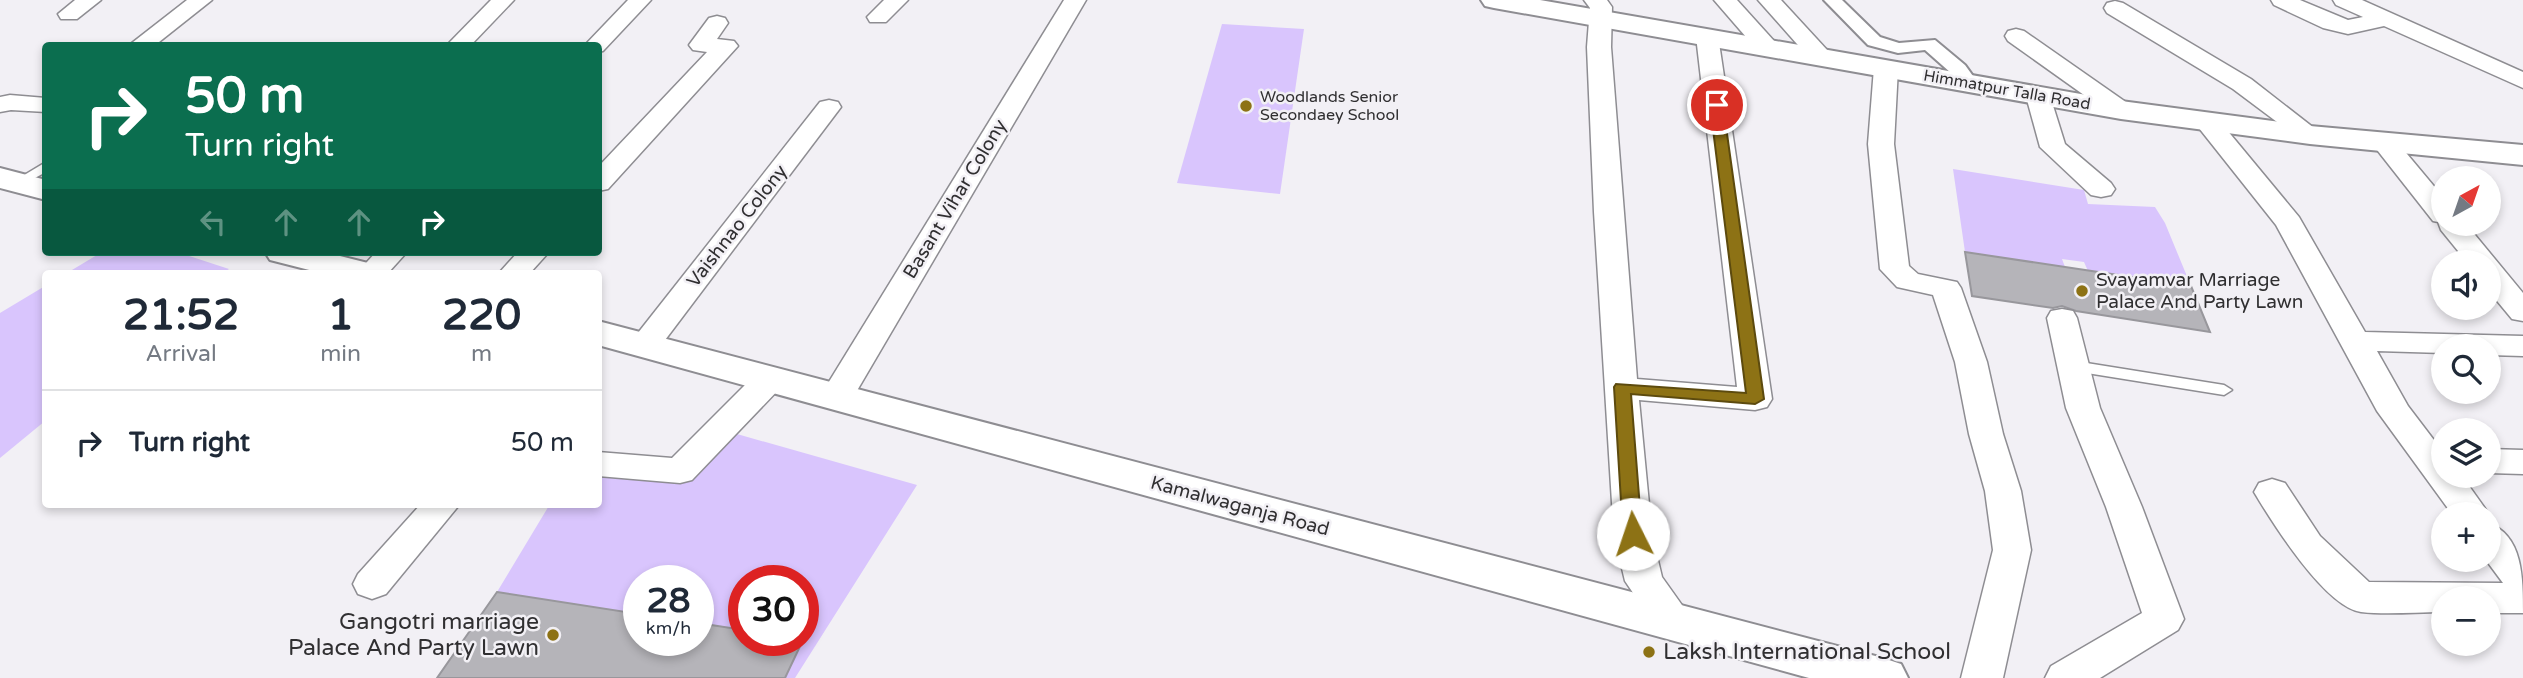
<!DOCTYPE html>
<html lang="en">
<head>
<meta charset="utf-8">
<style>
	body { margin:0; font-family:"Varela Round",sans-serif; background:#f6f6f7; color:#1f2937; height:100vh; display:flex; flex-direction:column; font-size:26px; white-space:nowrap }
	* { box-sizing:border-box; margin:0 }
	p { font-size:23px; color:#747a83 }
	.icon { flex:none; width:38px; height:38px; fill:none; stroke:currentColor; stroke-width:2; stroke-linecap:round; stroke-linejoin:round }
	.map { position:relative; flex:1; overflow:hidden }
	.panel { position:absolute; left:42px; top:270px; width:560px; height:238px; display:flex; flex-direction:column; background:#fff; border-radius:7px; box-shadow:0 4px 10px #0003 }
	.panel>* { flex:none }
	.banner { position:absolute; left:42px; top:42px; width:560px; height:214px; border-radius:7px; box-shadow:0 4px 10px #0003; background:#0b6e4f; color:#fff; overflow:hidden }
	.needle { width:46px; rotate:40deg }
	.tools { position:absolute; left:2431px; top:166px; display:grid; gap:14px }
	.tools a { display:grid; place-items:center; width:70px; height:70px; border-radius:50%; background:#fff; box-shadow:0 4px 10px #0003; font-size:35px }
	.speed { position:absolute; left:623px; top:565px; display:flex; gap:14px; font-size:35px; font-weight:700; text-align:center }
	.speed>* { display:grid; place-content:center; width:91px; height:91px; border-radius:50%; background:#fff; box-shadow:0 4px 10px #0003; line-height:1 }
	.speed small { font-size:18px; font-weight:400 }
	.speed .limit { border:10px solid #d22; background:#fff; color:#111 }
	.pin { position:absolute; display:grid; place-items:center; width:60px; height:60px; color:#fff; margin:-30px; border:4px solid #fff; border-radius:50%; box-shadow:0 2px 7px #0007 }
	.me { position:absolute; width:77px; margin:-38px; rotate:356deg; stroke-linejoin:round; filter:drop-shadow(0 0 5px #0008) }
	.turn { display:flex; align-items:center; gap:24px; height:147px; padding:0 28px; font-size:32px }
	.turn .icon { width:91px; height:91px; stroke-width:2.5 }
	.turn b { display:block; font-size:49px; line-height:60px }
	.lanes { display:flex; align-items:center; height:66px; padding:0 28px; background:#0003; justify-content:center; gap:35px; direction:ltr }
	.lanes .off { opacity:.35 }
	.eta { display:flex; justify-content:space-evenly; align-items:center; height:119px; text-align:center }
	.eta b { font-size:42px; font-weight:800; line-height:49px }
	ul { padding:0; list-style:none }
	li { display:flex; align-items:center; gap:21px; height:105px; padding:0 28px; border-top:2px solid #e0e1e3 }
	li div { flex:1 }
	li b { display:block; font-size:26px }
	li em { font-style:normal }
	.map>svg:first-child { display:block }
</style>
</head>
<body>
<div class="map">
<svg width="2523" height="678" viewBox="0 0 2523 678">
	<rect width="100%" height="100%" fill="#f2f0f5"/>
	<g fill="#d9c5fd">
		<polygon points="1222,24 1304,29 1280,194 1177,183"/>
		<polygon points="1953,169 2084,190 2088,204 2155,207 2165,223 2191,286 2088,271 2084,262 2062,259 2065,267 1965,252"/>
		<polygon points="102,252 177,252 229,269 223,273 67,273"/>
		<polygon points="45,286 45,421 0,458 0,313"/>
		<polygon points="730,432 917,485 795,678 785,678 803,640 803,581 744,581 744,630 698,623 698,581 639,581 639,614 497,592 550,504 598,504 599,473 683,483"/>
	</g>
	<g fill="#b5b4b9" stroke="#98979c" stroke-width="2">
		<polygon points="1965,252 2191,286 2210,332 2076,311 2062,306 2053,308 1972,296"/>
		<polygon points="497,592 639,614 639,640 698,640 698,623 744,630 744,640 803,640 785,678 437,678"/>
	</g>
	<g fill="none" stroke-linecap="round" stroke-linejoin="round">
		<g stroke="#8e8d92" stroke-width="3">
			<g id="service">
				<polygon points="46,162 46,172 18,187 11,183"/>
				<polygon points="2074,361 2224,385 2232,390 2224,395 2068,370 2066,366 2068,362"/>
			</g>
		</g>
		<g stroke="#8e8d92" stroke-width="4">
			<polygon id="pedestrian" points="1824,0 1842,0 1880,37 1899,43 1935,40 1965,65 1978,83 1976,87 1962,87 1951,73 1925,50 1898,53 1868,45"/>
		</g>
		<g stroke="#8e8d92" stroke-width="3">
			<g id="minor">
				<polygon points="75,0 101,0 77,19 61,19 58,14"/>
				<polygon points="187,0 212,0 154,46 128,46"/>
				<polygon points="491,0 514,0 470,46 446,46"/>
				<polygon points="628,0 651,0 603,51 598,52 598,46 584,46"/>
				<polygon points="884,0 908,0 886,22 870,22 867,17"/>
				<polygon points="1064,0 1086,0 848,406 836,409 824,406 819,398"/>
				<polygon points="1584,0 1607,0 1612,7 1611,47 1637,379 1737,387 1696,36 1699,31 1715,31 1718,36 1772,399 1767,407 1755,410 1639,400 1652,535 1662,577 1694,622 1688,633 1674,637 1660,633 1625,581 1614,535 1594,212 1587,47 1590,8"/>
				<polygon points="1714,0 1737,0 1775,42 1779,47 1775,52 1759,52"/>
				<polygon points="1758,0 1781,0 1828,51 1832,56 1828,61 1812,61"/>
				<polygon points="2271,0 2300,0 2348,20 2363,17 2336,5 2333,0 2362,0 2523,72 2523,88 2384,26 2348,34 2323,28 2274,5"/>
				<polygon points="2115,1 2123,3 2251,79 2323,135 2319,140 2310,143 2301,140 2233,89 2107,13 2104,8 2107,3"/>
				<polygon points="717,16 725,18 728,23 717,39 734,41 738,46 608,189 598,191 598,167 707,52 693,50 689,45 709,18"/>
				<polygon points="2016,29 2024,31 2130,105 2133,110 2130,115 2121,117 2112,115 2008,41 2005,36 2008,31"/>
				<polygon points="1886,61 1894,63 1898,68 1894,144 1909,266 1918,274 1957,282 1961,288 1987,362 2003,434 2021,491 2031,550 2003,678 1961,678 1993,550 1985,491 1969,434 1955,362 1933,295 1897,287 1880,269 1868,144 1874,68 1878,63"/>
				<polygon points="2038,89 2047,91 2050,96 2065,144 2111,183 2115,189 2111,195 2101,197 2091,195 2040,147 2026,96 2029,91"/>
				<polygon points="10,95 46,98 46,112 11,110 0,112 0,97"/>
				<polygon points="829,100 838,102 841,107 656,352 645,355 634,352 629,345 634,338 820,102"/>
				<polygon points="2208,115 2217,118 2299,217 2365,332 2523,336 2523,356 2488,355 2488,346 2443,346 2443,353 2377,351 2408,406 2443,452 2443,476 2462,476 2489,514 2488,515 2452,514 2377,411 2276,225 2195,123 2199,118"/>
				<polygon points="2383,133 2392,136 2443,197 2443,224 2466,224 2523,293 2523,321 2512,319 2488,290 2488,262 2467,262 2441,230 2438,222 2433,221 2374,146 2370,141 2374,136"/>
				<polygon points="376,252 407,252 388,273 357,273"/>
				<polygon points="518,252 549,252 530,273 499,273"/>
				<polygon points="2062,309 2073,311 2077,318 2100,408 2142,507 2184,619 2178,630 2100,678 2045,678 2051,666 2142,613 2106,507 2066,408 2047,318 2051,311"/>
				<polygon points="770,369 782,372 786,379 782,386 692,480 680,483 598,476 598,452 672,458 758,372"/>
				<polygon points="2488,449 2523,450 2523,474 2488,473"/>
				<path d="M2272,479l13,4 35,53 49,46 134,1 -17,-23h2v-37c35,12 35,55 35,90h-35v-15h-45v14c-27,0 -56,3 -82,0 -36,-5 -89,-90 -107,-120l5,-9z"/>
				<polygon points="421,504 460,504 386,594 372,599 358,594 353,584 358,574"/>
			</g>
		</g>
		<g stroke="#8e8d92" stroke-width="4">
			<polygon id="tertiary" points="1481,0 1540,0 2121,101 2310,126 2523,145 2523,165 2310,144 2121,119 1494,8 1485,6"/>
		</g>
		<g stroke="#8e8d92" stroke-width="4">
			<g id="secondary">
				<polygon points="0,168 46,180 46,200 0,188"/>
				<polygon points="265,252 324,252 376,265 381,273 321,273 270,260"/>
				<polygon points="598,321 1883,658 1901,664 1908,678 1809,678 598,345"/>
			</g>
		</g>
		<use href="#service" fill="#fff" fill-rule="evenodd"/>
		<use href="#pedestrian" fill="#fff" fill-rule="evenodd"/>
		<use href="#minor" fill="#fff" fill-rule="evenodd"/>
		<use href="#tertiary" fill="#fff" fill-rule="evenodd"/>
		<use href="#secondary" fill="#fff" fill-rule="evenodd"/>
	</g>
	<polygon fill="#8d7215" stroke="#5c4a0e" stroke-width="2" points="1717,101 1723,105 1764,399 1755,404 1631,394 1642,534 1639,539 1626,539 1623,534 1614,387 1616,384 1746,393 1710,105"/>
	<g fill="#8d7215" stroke="#f2f0f5" stroke-width="2.5">
		<circle cx="1246" cy="106" r="7"/>
		<circle cx="2082" cy="291" r="7"/>
		<circle cx="553" cy="635" r="7"/>
		<circle cx="1649" cy="652" r="7"/>
	</g>
	<g text-anchor="middle" dominant-baseline="central" stroke-width="5" stroke-linejoin="round" paint-order="stroke">
		<g font-size="16" fill="#302f31" stroke="#f2f0f5">
			<text transform="translate(2007 90) rotate(10)">Himmatpur Talla Road</text>
		</g>
		<g font-size="16" fill="#302f31" stroke="#f2f0f5" text-anchor="start">
			<text x="1260" y="97">Woodlands Senior<tspan x="1260" dy="18">Secondaey School</tspan></text>
		</g>
		<g font-size="19" fill="#302f31" stroke="#f2f0f5">
			<text transform="translate(955 199) rotate(-59)">Basant Vihar Colony</text>
			<text transform="translate(737 226) rotate(-52)">Vaishnao Colony</text>
			<text transform="translate(1240 506) rotate(15)">Kamalwaganja Road</text>
		</g>
		<g font-size="19" fill="#302f31" stroke="#f2f0f5" text-anchor="start">
			<text x="2096" y="280">Svayamvar Marriage<tspan x="2096" dy="22">Palace And Party Lawn</tspan></text>
		</g>
		<g font-size="23" fill="#302f31" stroke="#f2f0f5" text-anchor="end">
			<text x="539" y="622">Gangotri marriage<tspan x="539" dy="26">Palace And Party Lawn</tspan></text>
			<text x="1663" y="652" text-anchor="start">Laksh International School</text>
		</g>
	</g>
</svg>
<div class="tools">
<a><svg class="needle" viewBox="-14 -14 28 28"><path d="M0-13l5 13h-10z" fill="#e53935"/><path d="M0 13l5-13h-10z" fill="#747a83"/></svg></a>
<a><svg class="icon" aria-label="sound" viewBox="0 0 24 24"><path d="M4 9h4l5-4v14l-5-4H4zM17 9q2 3 0 6"/></svg></a>
<a><svg class="icon" aria-label="search" viewBox="0 0 24 24"><circle cx="10" cy="10" r="6"/><path d="M15 15l6 6"/></svg></a>
<a><svg class="icon" aria-label="layers" viewBox="0 0 24 24"><path d="M12 4l9 5-9 5-9-5zM3 14l9 5 9-5"/></svg></a>
<a>+</a>
<a>−</a>
</div>
<div class="speed"><div>28<small>km/h</small></div><div class="limit">30</div></div>
<div class="pin" style="left:1717px;top:105px;background:#d93025"><svg class="icon" aria-label="arrive" viewBox="0 0 24 24"><path d="M6 21V4h12l-3 4 3 4H6"/></svg></div>
<svg class="me" style="left:1633px;top:534px" viewBox="-20 -20 40 40"><circle r="19" fill="#fff"/><path d="M0-13L10 11 0 6-10 11z" fill="#8d7215"/></svg>
<div class="banner">
<div class="turn"><svg class="icon" aria-label="right" viewBox="0 0 24 24"><path d="M7 20v-9h11M14 6l5 5-5 5"/></svg><div><b>50 m</b>Turn right</div></div>
<div class="lanes"><svg class="icon off" aria-label="left" viewBox="0 0 24 24"><path d="M17 20v-9H6M10 6l-5 5 5 5"/></svg><svg class="icon off" aria-label="ahead" viewBox="0 0 24 24"><path d="M12 20V5M6 11l6-6 6 6"/></svg><svg class="icon off" aria-label="ahead" viewBox="0 0 24 24"><path d="M12 20V5M6 11l6-6 6 6"/></svg><svg class="icon" aria-label="right" viewBox="0 0 24 24"><path d="M7 20v-9h11M14 6l5 5-5 5"/></svg></div>
</div>
<section class="panel">
<div class="eta">
<div><b>21:52</b><p>Arrival</p></div>
<div><b>1</b><p>min</p></div>
<div><b>220</b><p>m</p></div>
</div>
<ul>
<li><svg class="icon" aria-label="right" viewBox="0 0 24 24"><path d="M7 20v-9h11M14 6l5 5-5 5"/></svg><div><b>Turn right</b></div><em>50 m</em></li>
</ul>
</section>
</div>
</body>
</html>
